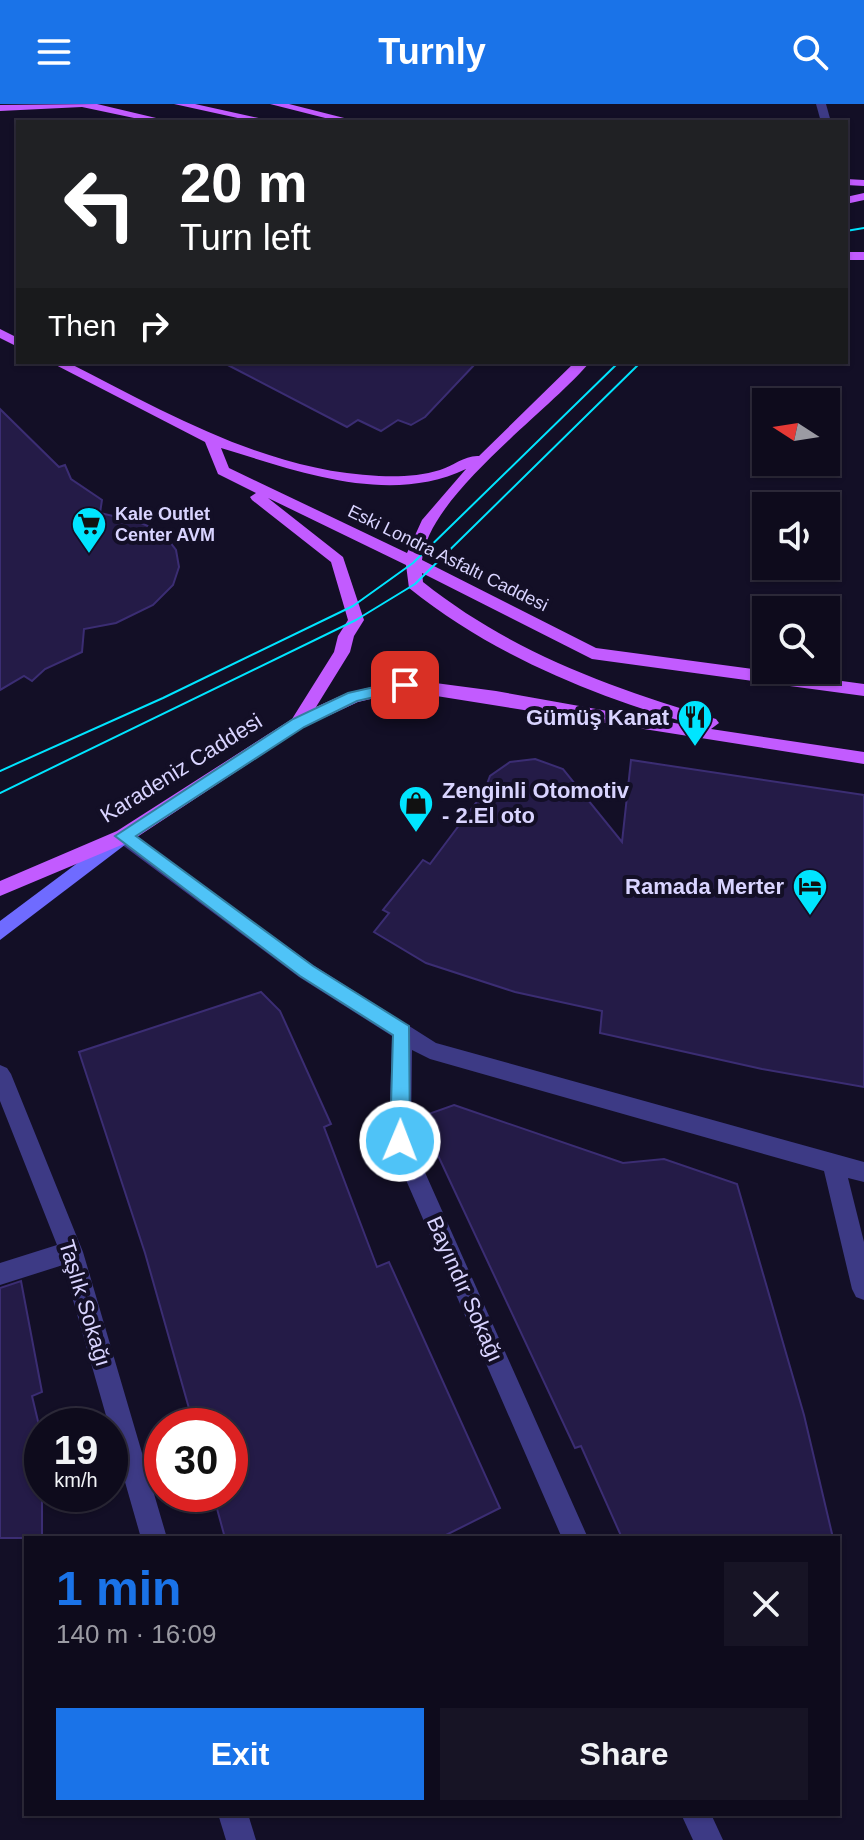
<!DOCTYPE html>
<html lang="en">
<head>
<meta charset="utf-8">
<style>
	body { margin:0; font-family:Helvetica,sans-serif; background:#171425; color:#f1f3f6; height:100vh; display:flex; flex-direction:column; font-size:30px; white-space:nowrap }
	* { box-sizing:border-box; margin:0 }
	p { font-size:26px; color:#9b9ba3 }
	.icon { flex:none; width:44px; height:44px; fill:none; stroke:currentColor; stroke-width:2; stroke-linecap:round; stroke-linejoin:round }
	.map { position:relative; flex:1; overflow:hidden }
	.side { position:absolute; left:24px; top:1432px; width:816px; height:280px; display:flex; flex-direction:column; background:#0e0b1c; border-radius:0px; box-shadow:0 2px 6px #0004,0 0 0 2px #2e2b3b }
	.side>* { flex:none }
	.banner { position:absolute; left:16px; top:16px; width:832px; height:244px; border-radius:0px; box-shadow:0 2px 6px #0004,0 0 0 2px #2e2b3b; background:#202124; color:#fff; overflow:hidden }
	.needle { width:52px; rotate:282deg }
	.controls { position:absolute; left:752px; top:284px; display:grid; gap:16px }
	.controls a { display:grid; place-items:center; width:88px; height:88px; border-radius:0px; background:#0e0b1c; box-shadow:0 2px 6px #0004,0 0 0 2px #2e2b3b; font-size:40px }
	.speed { position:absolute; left:24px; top:1304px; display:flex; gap:16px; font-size:40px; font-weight:700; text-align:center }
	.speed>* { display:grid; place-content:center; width:104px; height:104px; border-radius:50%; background:#0e0b1c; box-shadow:0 2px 6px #0004,0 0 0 2px #2e2b3b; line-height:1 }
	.speed small { font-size:20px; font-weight:400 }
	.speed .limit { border:12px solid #d22; background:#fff; color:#111 }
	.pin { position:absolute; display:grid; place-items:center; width:68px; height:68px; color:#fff; margin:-34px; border-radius:16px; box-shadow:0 4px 12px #0006 }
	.me { position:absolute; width:88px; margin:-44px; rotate:1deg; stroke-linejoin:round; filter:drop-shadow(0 0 6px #0008) }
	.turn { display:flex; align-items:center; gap:28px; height:168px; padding:0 32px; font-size:36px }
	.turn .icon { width:104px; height:104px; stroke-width:2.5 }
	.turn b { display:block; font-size:56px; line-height:68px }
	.then { display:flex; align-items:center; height:76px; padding:0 32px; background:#0003; gap:16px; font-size:30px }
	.round { display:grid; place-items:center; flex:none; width:84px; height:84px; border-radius:0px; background:#171425 }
	.headline { display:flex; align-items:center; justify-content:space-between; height:136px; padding:0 32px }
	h1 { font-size:48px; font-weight:700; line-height:60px; color:#1a73e8 }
	.button { display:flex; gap:16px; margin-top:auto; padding:16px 32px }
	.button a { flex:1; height:92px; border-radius:0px; background:#1a73e8; color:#fff; font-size:32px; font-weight:700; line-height:92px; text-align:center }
	.button a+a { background:#171425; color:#f1f3f6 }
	header { display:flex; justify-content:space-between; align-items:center; height:104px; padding:0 32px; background:#1a73e8; color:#fff; font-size:36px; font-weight:700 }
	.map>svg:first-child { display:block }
</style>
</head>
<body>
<header><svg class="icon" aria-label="menu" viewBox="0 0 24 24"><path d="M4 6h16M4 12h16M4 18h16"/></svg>Turnly<svg class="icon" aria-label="search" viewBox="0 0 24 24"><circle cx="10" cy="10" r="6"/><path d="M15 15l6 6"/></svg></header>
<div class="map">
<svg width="864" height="1736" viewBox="0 0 864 1736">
	<rect width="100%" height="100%" fill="#130f26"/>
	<g fill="#241b47" stroke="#3b2d73" stroke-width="2">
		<polygon points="222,258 477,258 425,313 411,321 398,316 381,327 358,316 347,323"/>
		<polygon points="0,305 59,363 65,361 71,375 102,396 100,409 139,418 163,429 176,446 179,463 173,481 153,501 116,519 84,525 82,548 45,565 32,577 24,572 0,586"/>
		<polygon points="535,655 563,665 622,738 631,656 864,691 864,983 762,965 600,929 602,907 515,888 426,859 374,828 389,809 383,806 423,756 430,760 484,688 490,672 510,658"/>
		<polygon points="261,888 280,907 331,1020 324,1023 377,1163 389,1158 500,1404 440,1434 225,1434 213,1390 230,1390 230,1322 194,1322 145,1149 79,948"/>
		<polygon points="454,1001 623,1059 664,1055 737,1080 804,1311 833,1434 622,1434 581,1342 575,1344 420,1013"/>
		<polygon points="21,1177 42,1288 32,1292 42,1334 42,1434 0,1434 0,1184"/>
	</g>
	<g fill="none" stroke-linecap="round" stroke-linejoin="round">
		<g fill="#3d3a85" fill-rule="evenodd">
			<polygon points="816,0 826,0 831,18 821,18"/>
			<polygon points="124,725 313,861 436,939 864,1058 864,1078 848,1074 864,1138 864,1196 856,1193 852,1185 824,1067 430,955 412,946 411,1037 588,1434 562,1434 389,1037 392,932 299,873 117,737 115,732"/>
			<polygon points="0,961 7,964 11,970 83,1148 167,1434 141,1434 63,1161 0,1181 0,1159 57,1141 0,997"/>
			<polygon points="218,1710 248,1710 256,1736 226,1736"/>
			<polygon points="681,1710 711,1710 723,1736 693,1736"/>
		</g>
		<polygon fill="#6f6bff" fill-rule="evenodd" points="123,725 130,727 132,732 130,737 0,836 0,817"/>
		<g fill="#c25bff" fill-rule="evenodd">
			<polygon points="97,0 173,18 153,18 82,3 0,7 0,1"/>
			<polygon points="174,0 195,0 277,18 256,18"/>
			<polygon points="270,0 289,0 360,18 341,18"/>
			<polygon points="846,75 864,76 864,82 846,81"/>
			<polygon points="864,89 864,96 846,100 846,93"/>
			<rect x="846" y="148" width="18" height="8"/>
			<polygon points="0,225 18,234 18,243 0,234"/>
			<path d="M50,258h17c98,50 199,109 312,114 20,1 42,0 61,-6 13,-4 25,-15 39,-14l96,-94h15c-42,50 -162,134 -168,198l174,88 268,36v12l-272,-37 -170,-86 1,9c88,70 186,105 293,137l3,4 -8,6 153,23v12l-459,-73 -47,11 -54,25 -173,114 -131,55v-15l117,-50 175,-112 42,-67 4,-16 10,-16 -17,-58 -79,-62 -2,-3 6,-4 -38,-19 -13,-32zM221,344c76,23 168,58 245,21l-44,51 -15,33 -178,-85zM268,394l138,67 3,23c89,71 190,110 299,141l-212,-38 -91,-12 -58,14 -31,14 34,-55 4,-16 10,-16 -21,-63z"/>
		</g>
		<g stroke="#00e5ff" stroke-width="2">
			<polyline points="846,127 864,124"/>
			<polyline points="0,667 163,594 353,502 413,459 619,258"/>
			<polyline points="0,689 356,516 415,480 641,258"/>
		</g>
	</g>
	<polygon fill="#4fc3f7" stroke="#337fa1" stroke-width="2" points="405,576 413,581 410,585 357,597 304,623 136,732 313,862 409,922 410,1037 400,1046 390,1037 393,931 300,872 115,732 293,615 348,589"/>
	<defs>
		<g id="supermarket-pin" transform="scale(1.8)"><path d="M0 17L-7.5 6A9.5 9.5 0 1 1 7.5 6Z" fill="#00e5ff" stroke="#130f26"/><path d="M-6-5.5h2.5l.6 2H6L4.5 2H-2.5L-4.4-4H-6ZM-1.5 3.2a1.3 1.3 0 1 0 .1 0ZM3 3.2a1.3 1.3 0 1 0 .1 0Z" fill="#111"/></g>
		<g id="restaurant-pin" transform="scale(1.8)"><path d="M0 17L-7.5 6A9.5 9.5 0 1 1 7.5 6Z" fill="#00e5ff" stroke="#130f26"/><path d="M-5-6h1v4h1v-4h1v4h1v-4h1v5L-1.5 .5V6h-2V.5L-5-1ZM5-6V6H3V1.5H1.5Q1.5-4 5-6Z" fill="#111"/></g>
		<g id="shop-pin" transform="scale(1.8)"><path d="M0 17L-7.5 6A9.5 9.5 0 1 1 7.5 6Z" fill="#00e5ff" stroke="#130f26"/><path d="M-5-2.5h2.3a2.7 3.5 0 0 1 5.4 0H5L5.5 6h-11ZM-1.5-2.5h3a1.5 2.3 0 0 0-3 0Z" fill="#111"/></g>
		<g id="hotel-pin" transform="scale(1.8)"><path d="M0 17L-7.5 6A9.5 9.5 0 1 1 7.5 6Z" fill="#00e5ff" stroke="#130f26"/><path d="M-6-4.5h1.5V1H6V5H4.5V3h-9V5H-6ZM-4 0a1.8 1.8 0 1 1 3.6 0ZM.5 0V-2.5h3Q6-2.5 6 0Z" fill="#111"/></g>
	</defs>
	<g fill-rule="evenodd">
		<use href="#supermarket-pin" x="89" y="420"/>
		<use href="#restaurant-pin" x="695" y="613"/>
		<use href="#shop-pin" x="416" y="699"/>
		<use href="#hotel-pin" x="810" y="782"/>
	</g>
	<g text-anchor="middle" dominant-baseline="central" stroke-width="8" stroke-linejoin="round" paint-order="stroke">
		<g font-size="18" font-weight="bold" fill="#d9d4ff" stroke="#130f26" text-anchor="start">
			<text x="115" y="410">Kale Outlet<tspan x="115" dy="21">Center AVM</tspan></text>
		</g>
		<g font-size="18" fill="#d9d4ff" stroke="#130f26">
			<text transform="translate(448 454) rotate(26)">Eski Londra Asfaltı Caddesi</text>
		</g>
		<g font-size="22" font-weight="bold" fill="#d9d4ff" stroke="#130f26" text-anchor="end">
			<text x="669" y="613">Gümüş Kanat</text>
			<text x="442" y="686" text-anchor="start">Zenginli Otomotiv<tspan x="442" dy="25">- 2.El oto</tspan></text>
			<text x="784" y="782">Ramada Merter</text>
		</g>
		<g font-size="22" fill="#d9d4ff" stroke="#130f26">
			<text transform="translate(181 664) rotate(-32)">Karadeniz Caddesi</text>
			<text transform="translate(465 1185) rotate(66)">Bayındır Sokağı</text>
			<text transform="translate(85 1199) rotate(73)">Taşlık Sokağı</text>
		</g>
	</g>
</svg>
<div class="controls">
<a><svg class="needle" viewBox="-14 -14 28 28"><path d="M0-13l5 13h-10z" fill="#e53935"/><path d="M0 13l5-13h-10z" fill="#9b9ba3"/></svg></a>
<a><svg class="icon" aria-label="sound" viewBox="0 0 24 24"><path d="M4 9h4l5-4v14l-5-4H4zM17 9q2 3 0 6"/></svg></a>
<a><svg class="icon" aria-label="search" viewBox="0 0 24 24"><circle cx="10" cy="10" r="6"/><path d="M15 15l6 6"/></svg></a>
</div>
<div class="speed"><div>19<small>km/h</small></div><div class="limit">30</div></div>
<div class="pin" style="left:405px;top:581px;background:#d93025"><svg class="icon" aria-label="arrive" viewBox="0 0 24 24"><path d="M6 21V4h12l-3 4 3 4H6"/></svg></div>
<svg class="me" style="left:400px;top:1037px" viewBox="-20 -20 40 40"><circle r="17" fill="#4fc3f7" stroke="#fff" stroke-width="3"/><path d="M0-11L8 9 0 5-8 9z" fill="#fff"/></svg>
<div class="banner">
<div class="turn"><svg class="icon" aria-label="left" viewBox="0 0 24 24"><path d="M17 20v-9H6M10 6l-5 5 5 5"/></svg><div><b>20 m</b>Turn left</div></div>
<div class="then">Then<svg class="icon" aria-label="right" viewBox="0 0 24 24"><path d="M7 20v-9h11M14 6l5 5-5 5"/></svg></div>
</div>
<section class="side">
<div class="headline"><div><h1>1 min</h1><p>140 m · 16:09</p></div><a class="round"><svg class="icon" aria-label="close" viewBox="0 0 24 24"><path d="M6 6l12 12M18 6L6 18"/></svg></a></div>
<div class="button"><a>Exit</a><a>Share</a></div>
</section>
</div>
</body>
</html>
